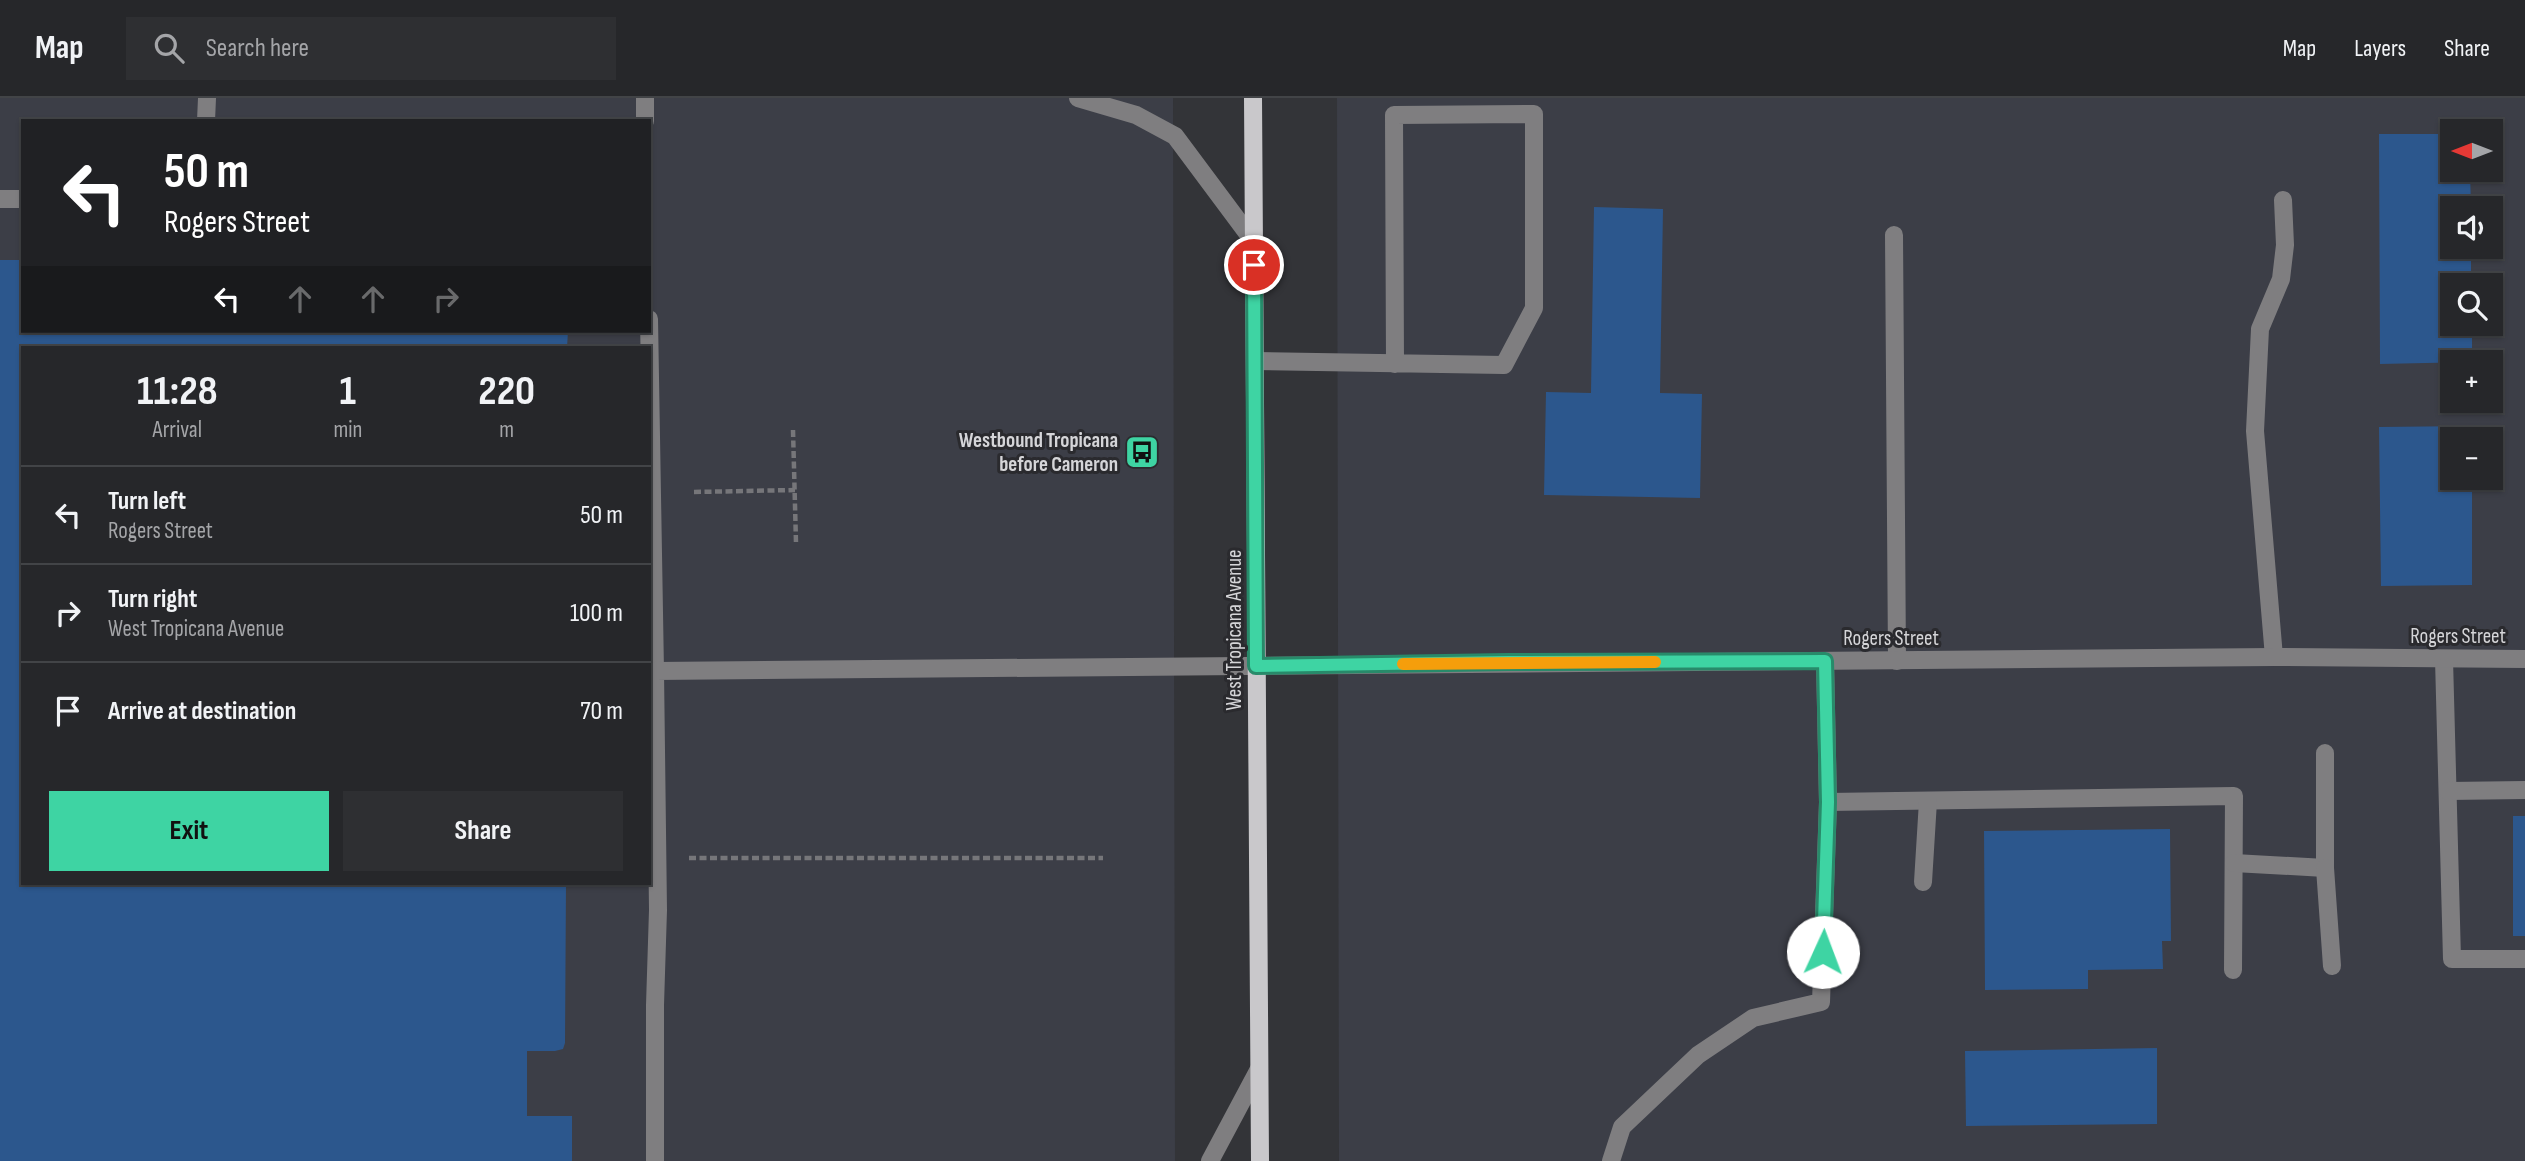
<!DOCTYPE html>
<html lang="en">
<head>
<meta charset="utf-8">
<style>
	body { margin:0; font-family:"Sofia Sans Condensed",sans-serif; background:#2e2f32; color:#f1f3f6; height:100vh; display:flex; flex-direction:column; font-size:26px; white-space:nowrap }
	* { box-sizing:border-box; margin:0 }
	p { font-size:23px; color:#a4a5a8 }
	.icon { flex:none; width:38px; height:38px; fill:none; stroke:currentColor; stroke-width:2; stroke-linecap:round; stroke-linejoin:round }
	.map { position:relative; flex:1; overflow:hidden }
	.panel { position:absolute; left:21px; top:248px; width:630px; height:539px; display:flex; flex-direction:column; background:#26272a; border-radius:0px; box-shadow:0 2px 5px #0004,0 0 0 2px #424447 }
	.panel>* { flex:none }
	.hud { position:absolute; left:21px; top:21px; width:630px; height:214px; border-radius:0px; box-shadow:0 2px 5px #0004,0 0 0 2px #424447; background:#202124; color:#fff; overflow:hidden }
	.needle { width:46px; rotate:270deg }
	.fabs { position:absolute; left:2440px; top:21px; display:grid; gap:14px }
	.fabs a { display:grid; place-items:center; width:63px; height:63px; border-radius:0px; background:#26272a; box-shadow:0 2px 5px #0004,0 0 0 2px #424447; font-size:35px }
	.pin { position:absolute; display:grid; place-items:center; width:60px; height:60px; color:#fff; margin:-30px; border:4px solid #fff; border-radius:50%; box-shadow:0 2px 7px #0007 }
	.me { position:absolute; width:77px; margin:-38px; rotate:2deg; stroke-linejoin:round; filter:drop-shadow(0 0 5px #0008) }
	.turn { display:flex; align-items:center; gap:24px; height:147px; padding:0 28px; font-size:32px }
	.turn .icon { width:91px; height:91px; stroke-width:2.5 }
	.turn b { display:block; font-size:49px; line-height:60px }
	.lanes { display:flex; align-items:center; height:66px; padding:0 28px; background:#0003; justify-content:center; gap:35px; direction:ltr }
	.lanes .off { opacity:.35 }
	.eta { display:flex; justify-content:space-evenly; align-items:center; height:119px; text-align:center }
	.eta b { font-size:42px; font-weight:700; line-height:49px }
	.action { display:flex; gap:14px; margin-top:auto; padding:14px 28px }
	.action a { flex:1; height:80px; border-radius:0px; background:#3ed4a3; color:#111; font-size:28px; font-weight:700; line-height:80px; text-align:center }
	.action a+a { background:#2e2f32; color:#f1f3f6 }
	ul { padding:0; list-style:none }
	li { display:flex; align-items:center; gap:21px; height:98px; padding:0 28px; border-top:2px solid #424447 }
	li div { flex:1 }
	li b { display:block; font-size:26px }
	li em { font-style:normal }
	header { display:flex; align-items:center; gap:42px; box-sizing:border-box; height:98px; padding:0 35px; background:#26272a; border-bottom:2px solid #424447 }
	header strong { font-size:33px }
	nav { display:flex; gap:38px; margin-inline-start:auto; font-size:24px }
	.search { width:490px; height:63px; background:#2e2f32; display:flex; align-items:center; gap:18px; box-sizing:border-box; padding:0 24px; border-radius:0px; color:#a4a5a8; font-size:26px }
	.map>svg:first-child { display:block }
</style>
</head>
<body>
<header>
<strong>Map</strong>
<div class="search"><svg class="icon" aria-label="search" viewBox="0 0 24 24"><circle cx="10" cy="10" r="6"/><path d="M15 15l6 6"/></svg>Search here</div>
<nav><a>Map</a><a>Layers</a><a>Share</a></nav>
</header>
<div class="map">
<svg width="2525" height="1063" viewBox="0 0 2525 1063">
	<rect width="100%" height="100%" fill="#333438"/>
	<g fill="#3c3e47" fill-rule="evenodd">
		<path d="M0,0h1173l2,1063h-1175zM23,23h626v210h-626zM23,250h626v536h-626z"/>
		<path d="M1337,0h1188v1063h-1186zM2452,33h38v39h-38zM2452,110h38v39h-38zM2452,187h38v39h-38zM2452,264h38v39h-38zM2452,341h38v39h-38z"/>
	</g>
	<g fill="#2c578d">
		<polygon points="2379,36 2452,36 2452,72 2470,72 2471,110 2452,110 2452,149 2471,149 2471,187 2452,187 2452,226 2472,226 2472,264 2380,266"/>
		<polygon points="1594,109 1663,111 1660,295 1702,296 1700,400 1544,397 1546,294 1591,295"/>
		<polygon points="0,162 23,162 23,233 568,233 567,250 23,250 23,786 566,786 565,945 563,951 555,953 527,953 527,1018 572,1018 572,1063 0,1063"/>
		<polygon points="2471,328 2471,341 2452,341 2452,380 2472,380 2472,487 2381,488 2379,329"/>
		<rect x="2513" y="718" width="12" height="120"/>
		<polygon points="2170,731 2171,843 2162,843 2163,871 2088,872 2088,891 1985,892 1984,733"/>
		<polygon points="2157,950 2157,1026 1966,1028 1965,953"/>
	</g>
	<g fill="none" stroke-linecap="round" stroke-linejoin="round">
		<g stroke="#76767a" stroke-width="4.5" stroke-dasharray="7 3.5" stroke-linecap="butt">
			<polyline points="793,332 796,445"/>
			<polyline points="694,394 795,392"/>
			<polyline points="689,760 1103,760"/>
		</g>
		<g stroke="#7f7e80" stroke-width="18">
			<polyline points="645,0 645,23"/>
			<polyline points="1078,0 1136,17 1175,38 1254,144"/>
			<polyline points="206,23 207,0"/>
			<polyline points="0,101 23,101"/>
			<polyline points="1894,137 1897,563"/>
			<polyline points="649,221 655,573"/>
			<polyline points="1255,263 1504,267 1534,210 1534,16 1394,17 1395,266"/>
			<polyline points="2274,559 2255,333 2260,231 2281,181 2285,147 2283,102"/>
			<polyline points="2444,561 2452,861 2525,861"/>
			<polyline points="1825,563 1828,704 2234,698 2233,872"/>
			<polyline points="2448,693 2525,692"/>
			<polyline points="2234,765 2325,770 2325,655"/>
			<polyline points="2325,770 2332,868"/>
			<polyline points="1923,784 1928,703"/>
			<polyline points="655,1063 655,907 658,812 655,573 2274,559 2525,561"/>
			<polyline points="1210,1063 1259,971"/>
			<polyline points="1611,1063 1622,1029 1698,957 1753,920 1821,904 1828,704"/>
		</g>
		<polyline stroke="#c9c8cb" stroke-width="18" points="1253,0 1260,1063"/>
	</g>
	<g fill="none" stroke-linecap="round" stroke-linejoin="round">
		<g stroke="#288a6a" stroke-width="18">
			<polyline id="route" points="1254,167 1256,568 1508,564 1825,563 1828,704 1823,854"/>
		</g>
		<use href="#route" stroke="#3ed4a3" stroke-width="12"/>
		<polyline stroke="#f59e0b" stroke-width="12" points="1403,566 1655,564"/>
	</g>
	<defs>
		<g id="bus-square" transform="scale(1.75)"><rect x="-9" y="-9" width="18" height="18" rx="4" fill="#3ed4a3" stroke="#2a2a2e"/><path d="M-5-6H5V4H4V6H2V4H-2V6H-4V4H-5ZM-3.5-4V0h7V-4ZM-3.5 1.2v1.5H-2V1.2ZM2 1.2v1.5H3.5V1.2Z" fill="#111"/></g>
	</defs>
	<g fill-rule="evenodd">
		<use href="#bus-square" x="1142" y="354"/>
	</g>
	<g text-anchor="middle" dominant-baseline="central" stroke-width="6" stroke-linejoin="round" paint-order="stroke">
		<g font-size="21" font-weight="bold" fill="#d5d5d8" stroke="#2a2a2e" text-anchor="end">
			<text x="1118" y="342">Westbound Tropicana<tspan x="1118" dy="24">before Cameron</tspan></text>
		</g>
		<g font-size="21" fill="#d5d5d8" stroke="#2a2a2e">
			<text transform="translate(1234 532) rotate(-90)">West Tropicana Avenue</text>
			<text x="2458" y="538">Rogers Street</text>
			<text x="1891" y="540">Rogers Street</text>
		</g>
	</g>
</svg>
<div class="fabs">
<a><svg class="needle" viewBox="-14 -14 28 28"><path d="M0-13l5 13h-10z" fill="#e53935"/><path d="M0 13l5-13h-10z" fill="#a4a5a8"/></svg></a>
<a><svg class="icon" aria-label="sound" viewBox="0 0 24 24"><path d="M4 9h4l5-4v14l-5-4H4zM17 9q2 3 0 6"/></svg></a>
<a><svg class="icon" aria-label="search" viewBox="0 0 24 24"><circle cx="10" cy="10" r="6"/><path d="M15 15l6 6"/></svg></a>
<a>+</a>
<a>−</a>
</div>
<div class="pin" style="left:1254px;top:167px;background:#d93025"><svg class="icon" aria-label="arrive" viewBox="0 0 24 24"><path d="M6 21V4h12l-3 4 3 4H6"/></svg></div>
<svg class="me" style="left:1823px;top:854px" viewBox="-20 -20 40 40"><circle r="19" fill="#fff"/><path d="M0-13L10 11 0 6-10 11z" fill="#3ed4a3"/></svg>
<div class="hud">
<div class="turn"><svg class="icon" aria-label="left" viewBox="0 0 24 24"><path d="M17 20v-9H6M10 6l-5 5 5 5"/></svg><div><b>50 m</b>Rogers Street</div></div>
<div class="lanes"><svg class="icon" aria-label="left" viewBox="0 0 24 24"><path d="M17 20v-9H6M10 6l-5 5 5 5"/></svg><svg class="icon off" aria-label="ahead" viewBox="0 0 24 24"><path d="M12 20V5M6 11l6-6 6 6"/></svg><svg class="icon off" aria-label="ahead" viewBox="0 0 24 24"><path d="M12 20V5M6 11l6-6 6 6"/></svg><svg class="icon off" aria-label="right" viewBox="0 0 24 24"><path d="M7 20v-9h11M14 6l5 5-5 5"/></svg></div>
</div>
<section class="panel">
<div class="eta">
<div><b>11:28</b><p>Arrival</p></div>
<div><b>1</b><p>min</p></div>
<div><b>220</b><p>m</p></div>
</div>
<ul>
<li><svg class="icon" aria-label="left" viewBox="0 0 24 24"><path d="M17 20v-9H6M10 6l-5 5 5 5"/></svg><div><b>Turn left</b><p>Rogers Street</p></div><em>50 m</em></li>
<li><svg class="icon" aria-label="right" viewBox="0 0 24 24"><path d="M7 20v-9h11M14 6l5 5-5 5"/></svg><div><b>Turn right</b><p>West Tropicana Avenue</p></div><em>100 m</em></li>
<li><svg class="icon" aria-label="arrive" viewBox="0 0 24 24"><path d="M6 21V4h12l-3 4 3 4H6"/></svg><div><b>Arrive at destination</b></div><em>70 m</em></li>
</ul>
<div class="action"><a>Exit</a><a>Share</a></div>
</section>
</div>
</body>
</html>
